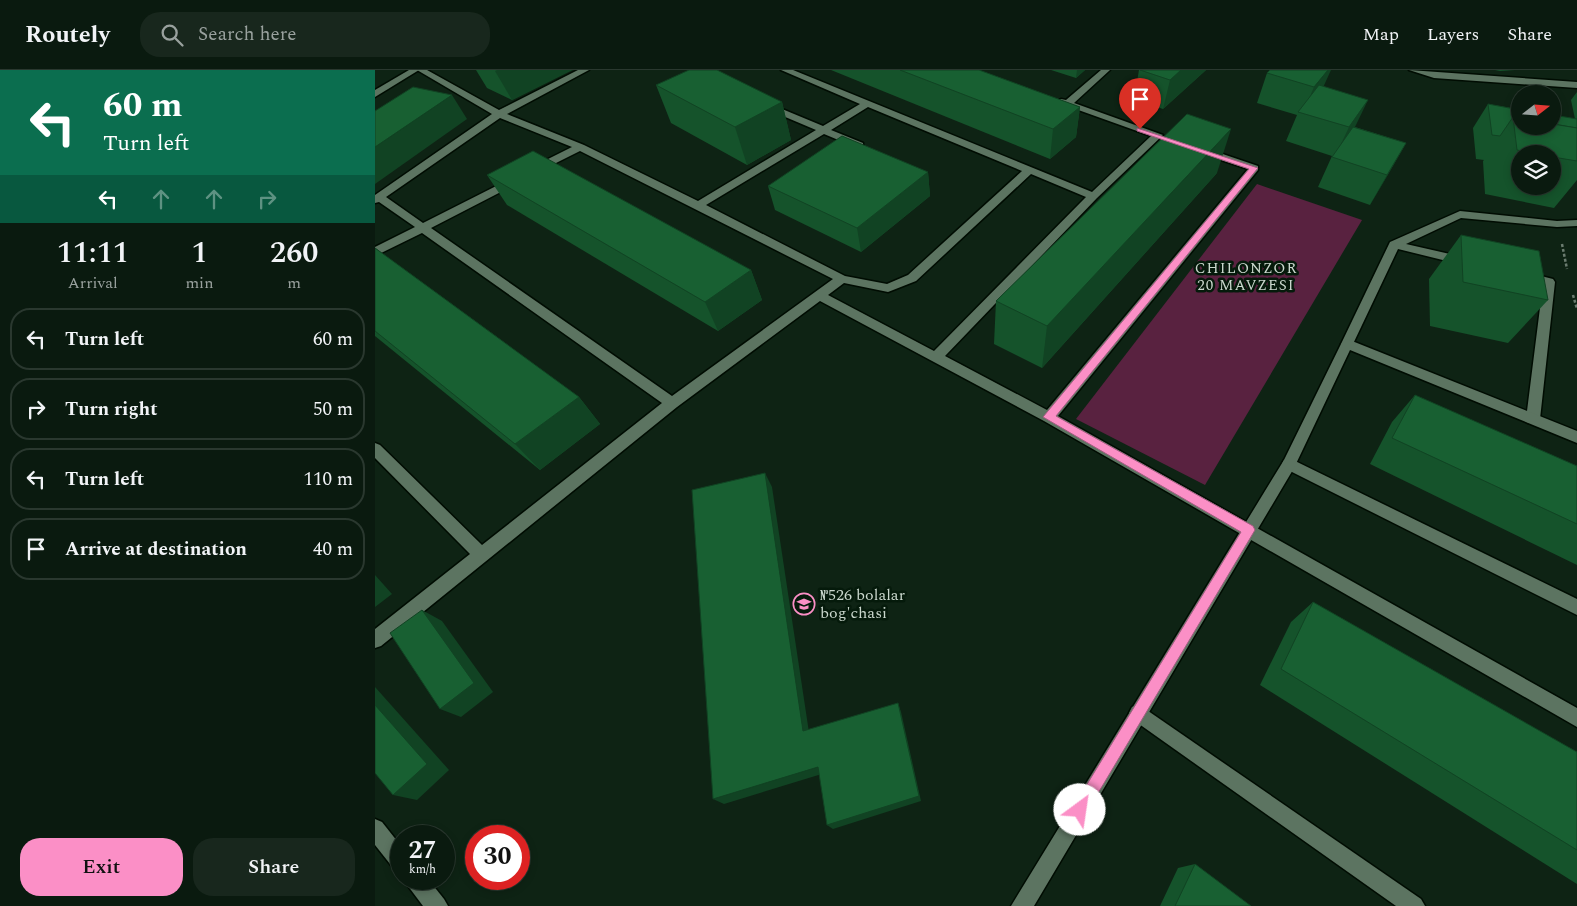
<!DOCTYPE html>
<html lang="en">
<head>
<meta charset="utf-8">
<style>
	body { margin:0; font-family:Spectral,serif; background:#18271d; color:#f1f3f6; height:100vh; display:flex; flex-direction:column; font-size:19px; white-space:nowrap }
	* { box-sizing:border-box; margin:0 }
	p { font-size:16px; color:#99a19e }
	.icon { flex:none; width:28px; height:28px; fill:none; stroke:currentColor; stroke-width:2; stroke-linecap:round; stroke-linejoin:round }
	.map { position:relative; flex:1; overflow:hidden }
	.panel { display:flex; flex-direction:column; background:#0a1a0f; width:375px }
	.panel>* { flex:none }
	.hud { background:#0b6e4f; color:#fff; overflow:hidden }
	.needle { width:32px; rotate:73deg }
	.tools { position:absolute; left:1136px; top:15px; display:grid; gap:10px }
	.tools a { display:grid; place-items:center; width:50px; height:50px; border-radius:50%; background:#0a1a0f; box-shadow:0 2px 8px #0003,0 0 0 1px #2a382f; font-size:25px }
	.speed { position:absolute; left:15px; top:755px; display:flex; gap:10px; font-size:25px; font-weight:700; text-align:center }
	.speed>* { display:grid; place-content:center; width:65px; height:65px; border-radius:50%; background:#0a1a0f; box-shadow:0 2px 8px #0003,0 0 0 1px #2a382f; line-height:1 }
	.speed small { font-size:12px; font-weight:400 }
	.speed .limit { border:8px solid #d22; background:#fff; color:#111 }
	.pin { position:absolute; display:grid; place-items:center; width:42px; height:42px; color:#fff; margin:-51px -21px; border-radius:50% 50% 50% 0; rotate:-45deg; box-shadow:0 0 5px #0007 }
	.pin .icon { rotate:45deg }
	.me { position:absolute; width:55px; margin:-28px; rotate:31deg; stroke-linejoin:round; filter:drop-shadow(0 0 4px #0008) }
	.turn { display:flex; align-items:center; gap:18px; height:105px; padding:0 20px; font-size:22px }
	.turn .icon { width:65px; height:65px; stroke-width:2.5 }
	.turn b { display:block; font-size:35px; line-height:42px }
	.lanes { display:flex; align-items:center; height:48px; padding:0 20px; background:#0003; justify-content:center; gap:25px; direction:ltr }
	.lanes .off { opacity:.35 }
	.eta { display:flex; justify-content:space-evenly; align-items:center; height:85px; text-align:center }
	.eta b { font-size:30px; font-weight:600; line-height:35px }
	.primary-button { display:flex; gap:10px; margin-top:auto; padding:10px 20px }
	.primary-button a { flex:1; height:58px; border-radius:20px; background:#fb8fc6; color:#111; font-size:20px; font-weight:600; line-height:58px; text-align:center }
	.primary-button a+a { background:#18271d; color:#f1f3f6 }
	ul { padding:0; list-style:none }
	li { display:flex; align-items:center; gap:15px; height:62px; margin:0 10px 8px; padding:0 10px; border:2px solid #2a382f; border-radius:20px }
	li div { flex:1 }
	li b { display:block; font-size:19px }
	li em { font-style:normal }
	header { display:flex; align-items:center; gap:30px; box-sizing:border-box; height:70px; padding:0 25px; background:#0a1a0f; border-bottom:1px solid #2a382f }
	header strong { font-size:24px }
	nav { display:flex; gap:28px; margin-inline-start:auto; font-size:18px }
	.search { width:350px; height:45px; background:#18271d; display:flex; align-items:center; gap:12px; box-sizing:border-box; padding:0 18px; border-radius:20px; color:#99a19e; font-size:19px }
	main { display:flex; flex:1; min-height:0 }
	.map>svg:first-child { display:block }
</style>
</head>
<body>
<header>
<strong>Routely</strong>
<div class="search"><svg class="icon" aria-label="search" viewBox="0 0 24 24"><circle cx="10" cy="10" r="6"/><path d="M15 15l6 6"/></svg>Search here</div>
<nav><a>Map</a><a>Layers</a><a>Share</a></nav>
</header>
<main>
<section class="panel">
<div class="hud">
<div class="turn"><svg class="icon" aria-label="left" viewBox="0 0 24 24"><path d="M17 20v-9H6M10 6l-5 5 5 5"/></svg><div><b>60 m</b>Turn left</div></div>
<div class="lanes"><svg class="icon" aria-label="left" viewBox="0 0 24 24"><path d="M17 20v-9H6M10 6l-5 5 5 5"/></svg><svg class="icon off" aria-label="ahead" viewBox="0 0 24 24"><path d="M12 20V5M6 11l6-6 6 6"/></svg><svg class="icon off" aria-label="ahead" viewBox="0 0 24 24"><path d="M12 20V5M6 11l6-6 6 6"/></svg><svg class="icon off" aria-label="right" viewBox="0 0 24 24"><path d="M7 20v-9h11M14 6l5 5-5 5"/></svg></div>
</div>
<div class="eta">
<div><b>11:11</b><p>Arrival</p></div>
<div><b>1</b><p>min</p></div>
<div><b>260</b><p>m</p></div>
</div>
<ul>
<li><svg class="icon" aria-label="left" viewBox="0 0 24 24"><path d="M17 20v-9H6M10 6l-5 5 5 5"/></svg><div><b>Turn left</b></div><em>60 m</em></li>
<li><svg class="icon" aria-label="right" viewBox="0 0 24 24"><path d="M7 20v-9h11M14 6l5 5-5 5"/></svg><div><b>Turn right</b></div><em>50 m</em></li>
<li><svg class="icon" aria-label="left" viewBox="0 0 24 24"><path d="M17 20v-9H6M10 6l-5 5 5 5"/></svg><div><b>Turn left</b></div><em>110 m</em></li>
<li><svg class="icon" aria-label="arrive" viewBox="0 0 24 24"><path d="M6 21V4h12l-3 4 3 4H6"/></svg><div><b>Arrive at destination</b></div><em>40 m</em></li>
</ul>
<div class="primary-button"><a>Exit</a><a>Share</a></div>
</section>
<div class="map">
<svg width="1202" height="836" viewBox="0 0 1202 836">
	<rect width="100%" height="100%" fill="#0e2314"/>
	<polygon fill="#592240" points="882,114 987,150 830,415 701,349"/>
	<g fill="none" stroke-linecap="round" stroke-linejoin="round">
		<g stroke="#000c02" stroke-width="3">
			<g id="lane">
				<path d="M42,0h10l72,40 79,-40h11l-82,44 77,31 114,56 118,-71 -52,-22v-4h6l53,22 37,-22 -79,-34h12l299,122 59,-56 -95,-34 5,-3 5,1 35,-30h9l-36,33 89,32 -66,63 -152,158 102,54 201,-241 -48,-16v-4h8l50,17v4l-200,246 519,292v19l-533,-306 -224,-120 -143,106 -296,239 -6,2v-19l95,-75 -95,-96v-15l5,2 102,100 180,-142 -240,-170 -47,23v-9l40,-20 -36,-25 -4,1v-8l117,-81zM493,37l154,64 -114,104 -21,9 -42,-8 -139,-71 118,-71 31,13h8v-4l-32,-13zM125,48l72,29 -42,21v4h8l42,-21 253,128 -161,117 -241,-168 87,-45v-4h-8l-87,44 -37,-26zM656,104l55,23 -152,154 -106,-56 16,-12 44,9 28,-11z"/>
				<polygon points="1034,0 1202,12 1202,18 1059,8"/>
				<polygon points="1085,141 1182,151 1202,150 1202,156 1182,157 1086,148 1031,174 1088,187 1094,191 1088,195 1023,179 978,274 977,277 967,277 966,274 1015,172"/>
				<polygon points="1150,202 1178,209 1180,212 1165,349 1163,353 1153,353 1151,349 1168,214 1146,209 1144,206"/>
				<polygon points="914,388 1202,529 1202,545 909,398 907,394 909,390"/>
				<polygon points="763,634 1046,829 1050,836 1021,836 757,649 754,643 757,637"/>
			</g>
		</g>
		<g stroke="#000c02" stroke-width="3">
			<g id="street">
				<polygon points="972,269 1202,361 1202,373 975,280 919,398 659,836 636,836 909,390 966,274"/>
				<polygon points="0,749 7,752 26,776 26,802 19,799 0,775"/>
				<polygon points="30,809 53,809 69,829 73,836 48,836 33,816"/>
			</g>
		</g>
		<g stroke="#000c02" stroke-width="3">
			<polygon id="secondary" points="34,0 44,0 0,27 0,20"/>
		</g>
		<g stroke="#6b7c70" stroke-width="2.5" stroke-dasharray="3 2" stroke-linecap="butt">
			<polyline points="1187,174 1192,199"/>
			<polyline points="1198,225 1202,239"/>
		</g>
		<use href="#lane" fill="#5c7461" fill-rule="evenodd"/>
		<use href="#street" fill="#5c7461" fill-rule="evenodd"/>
		<use href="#secondary" fill="#5c7461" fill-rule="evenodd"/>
	</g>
	<g fill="#15532b" fill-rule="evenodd">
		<polygon points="101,0 197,0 137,30 112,18"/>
		<polygon points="456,0 604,0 705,37 701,67 675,89"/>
		<polygon points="676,0 710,0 701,8"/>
		<polygon points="764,0 831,0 788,39 759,29"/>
		<polygon points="1120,0 1140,0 1125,1"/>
		<polygon points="892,3 949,17 980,57 1031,73 995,135 943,117 957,86 911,71 922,45 882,33"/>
		<polygon points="281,15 407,32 416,70 372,95 296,53"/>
		<path d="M1202,22v88l-23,28 -69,-14 -2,-33 1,-1 -8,-1 -3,-31 15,-24 87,15 -4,-19zM1145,84h33v32h-33z"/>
		<polygon points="553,102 555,126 486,182 400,140 393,116"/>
		<polygon points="842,103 667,298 619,274 621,231"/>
		<polygon points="112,105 376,200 387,230 343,261 132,135"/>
		<polygon points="1086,165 1173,230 1133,273 1055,256 1054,209"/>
		<polygon points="0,178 204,327 225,354 165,400 0,266"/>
		<polygon points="1040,325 1202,396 1202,495 995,394 1017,352"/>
		<polygon points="938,532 1202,682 1202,814 885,615 916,552"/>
		<polygon points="820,794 876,836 785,836 803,798"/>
	</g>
	<g fill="#114323">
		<polygon points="122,0 197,0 137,30 120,1"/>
		<polygon points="702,0 710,0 701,8"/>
		<polygon points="806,0 831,0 788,39 795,10"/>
		<polygon points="953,0 956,0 946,22 928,43 939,17"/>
		<polygon points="77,25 92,49 0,114 0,77"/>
		<polygon points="993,30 979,59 960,87 974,57"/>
		<polygon points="407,32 416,70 372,95 360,57"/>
		<polygon points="705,37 701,67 675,89 678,59"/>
		<polygon points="856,59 842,103 667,298 672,256"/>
		<polygon points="1031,73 1014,103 995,135 1012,105"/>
		<polygon points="553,102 555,126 486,182 482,158"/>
		<polygon points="376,200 387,230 343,261 330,232"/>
		<polygon points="204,327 225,354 165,400 140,374"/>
		<polygon points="390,403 397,417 435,669 428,661"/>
		<polygon points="0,505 17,524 0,537"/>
		<polygon points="47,540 67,551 118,622 86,647 65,639"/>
		<polygon points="0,617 74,700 42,730 18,725 0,635"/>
		<polygon points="523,633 526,642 546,731 458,759 452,755"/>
		<polygon points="443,697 450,703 349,734 338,729"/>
	</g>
	<g fill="#186032" stroke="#114323">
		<polygon points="314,0 342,0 407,32 360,57 281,15"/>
		<polygon points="525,0 604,0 705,37 678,59"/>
		<polygon points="765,0 806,0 795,10"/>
		<polygon points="895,0 953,0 939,17 892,3"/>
		<polygon points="944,15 993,30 974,57 923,42"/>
		<polygon points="38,17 77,25 0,77 0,41"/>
		<polygon points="1113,34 1145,40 1145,48 1138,47 1125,66 1117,65"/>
		<polygon points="812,44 856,59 672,256 621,231"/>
		<polygon points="1178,45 1202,49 1202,58 1178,54"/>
		<polygon points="1138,47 1145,48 1145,56 1178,56 1178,54 1202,58 1202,91 1178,87 1178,84 1161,84 1142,80"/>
		<polygon points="978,57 1031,73 1012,105 957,87"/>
		<polygon points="467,66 553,102 482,158 393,116"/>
		<polygon points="158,81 376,200 330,232 112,105"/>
		<polygon points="1086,165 1164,181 1173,230 1088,212"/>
		<polygon points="0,178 204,327 140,374 0,261"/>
		<polygon points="1040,325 1202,396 1202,454 1017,368"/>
		<polygon points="390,403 428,661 523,633 544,726 452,755 443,697 338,729 317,420"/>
		<polygon points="938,532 1202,682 1202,780 906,599"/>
		<polygon points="47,540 99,613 65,639 15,563"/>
		<polygon points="0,635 52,694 18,725 0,703"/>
		<polygon points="820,794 876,836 800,836"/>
	</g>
	<polygon fill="#fb8fc6" stroke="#a35d81" points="762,58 883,98 681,346 878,456 880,460 710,745 705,747 700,745 697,740 700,734 866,462 668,347 874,99 762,61"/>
	<defs>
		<g id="school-ring" transform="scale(1.125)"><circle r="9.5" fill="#051a0b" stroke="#fb8fc6" stroke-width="1.5"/><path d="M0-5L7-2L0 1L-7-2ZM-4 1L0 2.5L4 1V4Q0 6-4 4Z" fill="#fb8fc6"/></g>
	</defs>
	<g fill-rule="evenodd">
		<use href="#school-ring" x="429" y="534"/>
	</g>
	<g text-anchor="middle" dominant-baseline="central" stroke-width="5" stroke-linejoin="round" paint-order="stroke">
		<g font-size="15" letter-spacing="1" fill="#cad7cd" stroke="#051a0b">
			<text x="871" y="198">CHILONZOR<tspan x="871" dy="17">20 MAVZESI</tspan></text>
		</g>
		<g font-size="16" fill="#cad7cd" stroke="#051a0b" text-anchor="start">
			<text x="445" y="525">№526 bolalar<tspan x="445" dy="18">bog'chasi</tspan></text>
		</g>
	</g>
</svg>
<div class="tools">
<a><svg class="needle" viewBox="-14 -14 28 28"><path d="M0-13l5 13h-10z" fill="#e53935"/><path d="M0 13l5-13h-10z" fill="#99a19e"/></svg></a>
<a><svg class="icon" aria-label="layers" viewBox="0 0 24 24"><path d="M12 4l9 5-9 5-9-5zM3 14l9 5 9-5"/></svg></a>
</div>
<div class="speed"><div>27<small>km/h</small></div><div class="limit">30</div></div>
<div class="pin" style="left:765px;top:59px;background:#d93025"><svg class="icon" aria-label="arrive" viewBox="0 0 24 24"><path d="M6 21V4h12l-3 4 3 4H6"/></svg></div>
<svg class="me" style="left:705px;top:740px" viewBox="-20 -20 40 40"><circle r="19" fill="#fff"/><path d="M0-13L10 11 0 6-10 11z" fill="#fb8fc6"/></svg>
</div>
</main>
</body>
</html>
